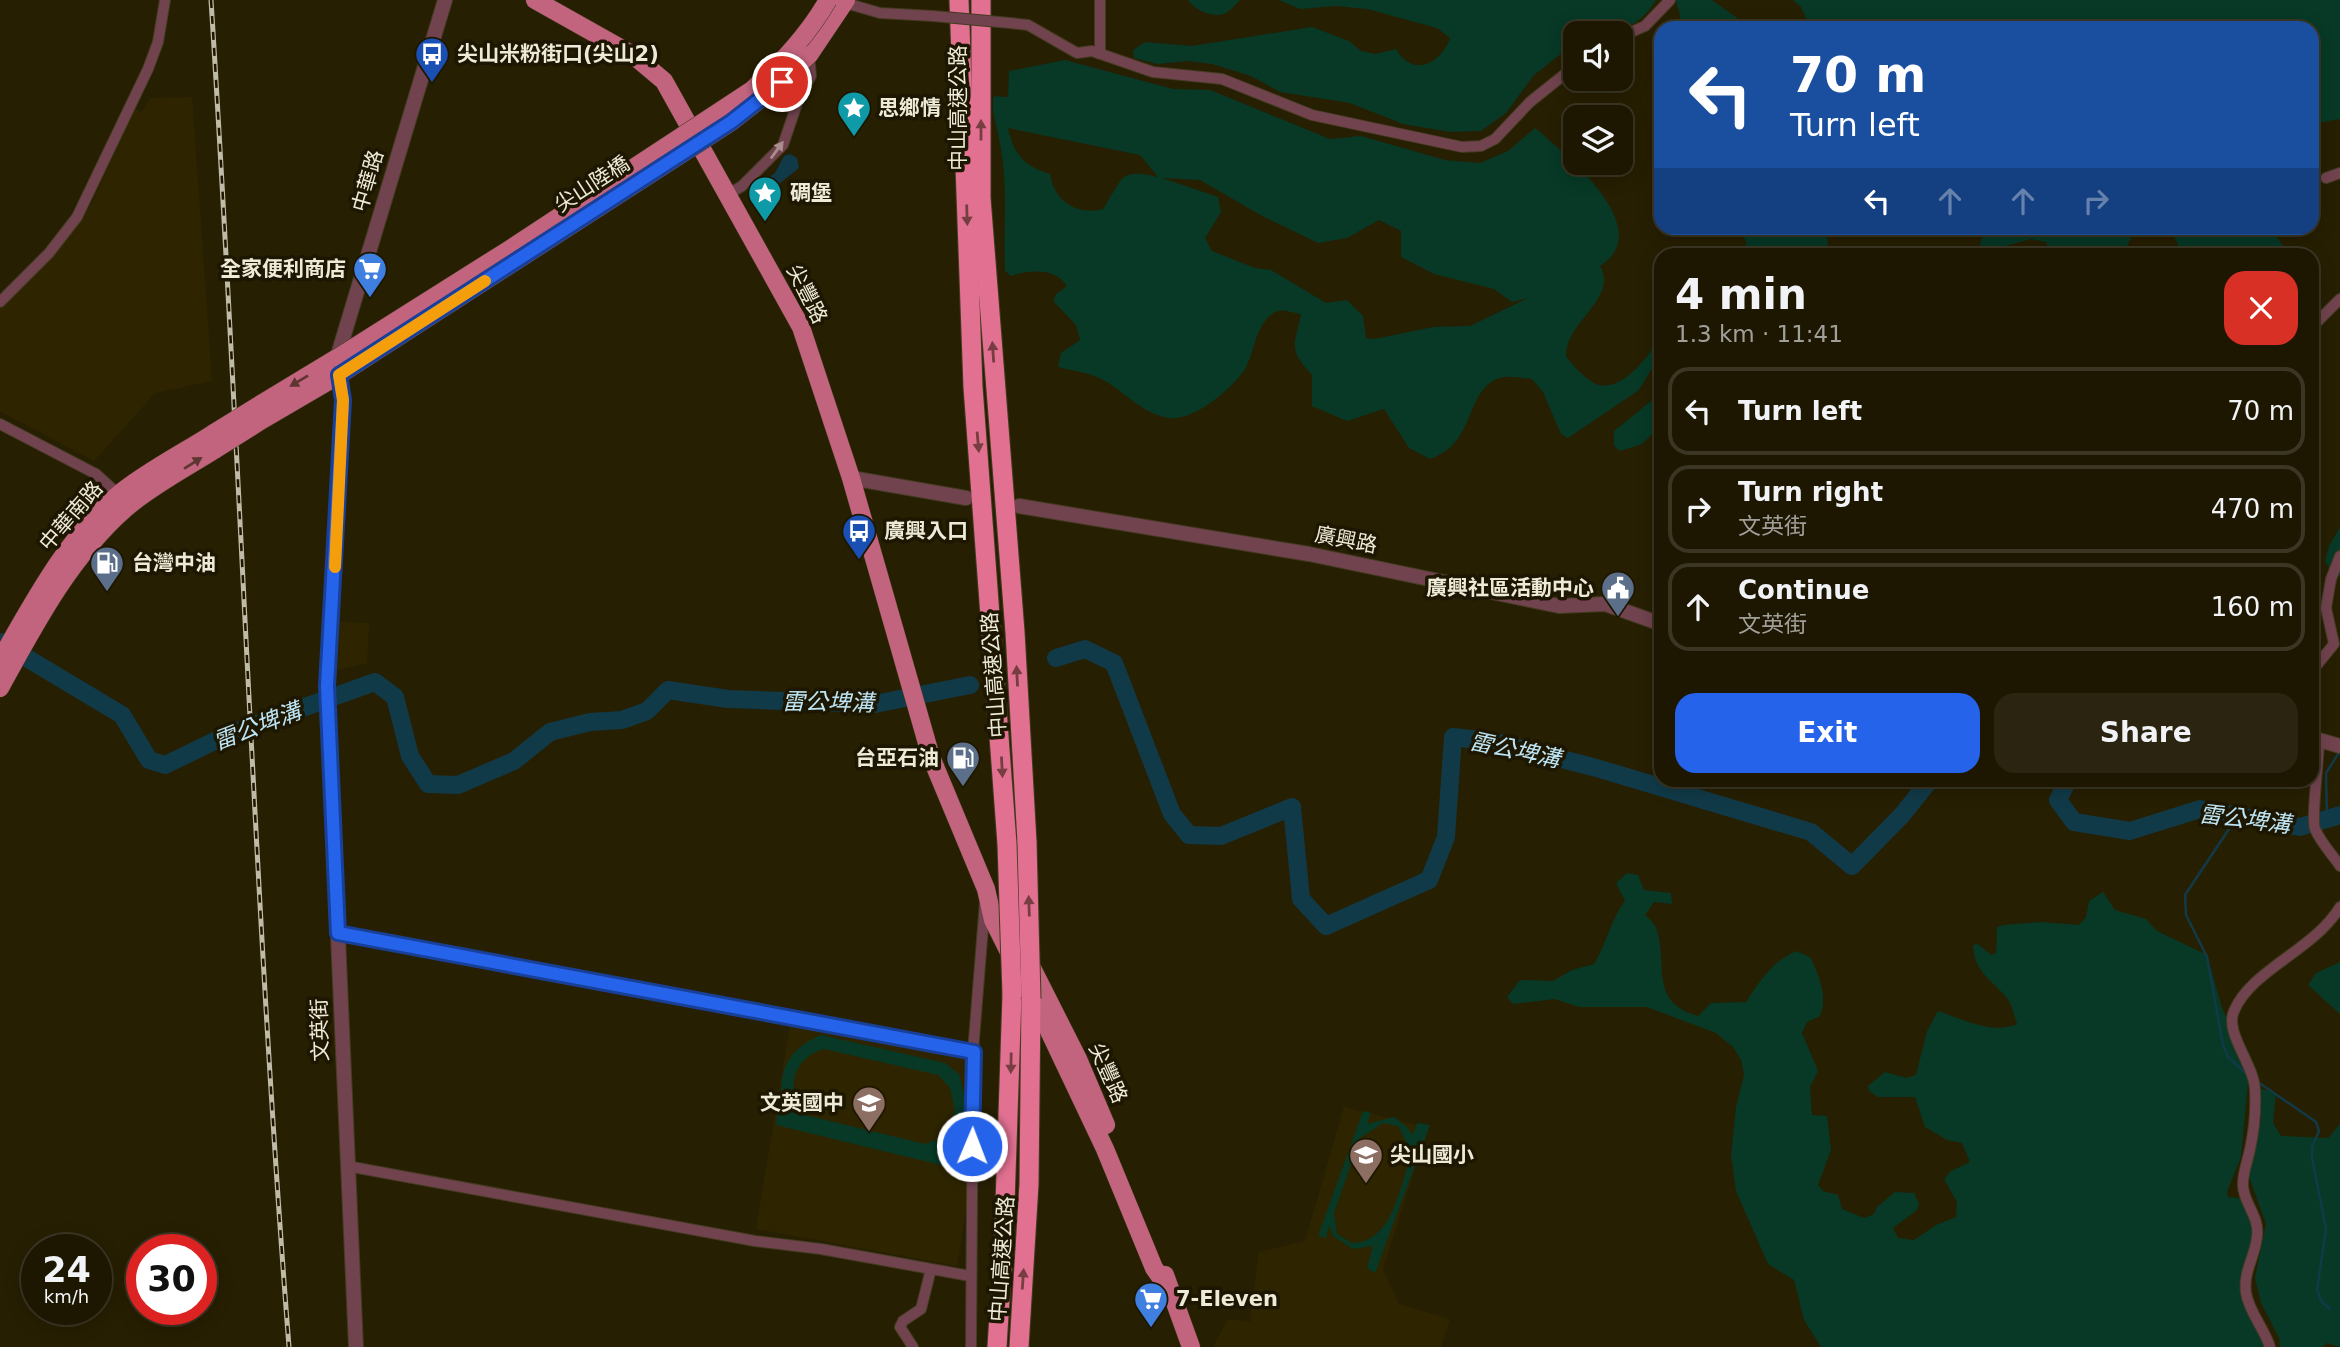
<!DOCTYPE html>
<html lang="en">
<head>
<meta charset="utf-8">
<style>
	body { margin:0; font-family:"DejaVu Sans","Noto Sans TC",sans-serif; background:#2a2411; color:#f1f3f6; height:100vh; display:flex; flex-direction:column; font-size:26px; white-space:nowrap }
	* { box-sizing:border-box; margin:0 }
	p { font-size:23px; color:#a09f99 }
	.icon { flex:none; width:38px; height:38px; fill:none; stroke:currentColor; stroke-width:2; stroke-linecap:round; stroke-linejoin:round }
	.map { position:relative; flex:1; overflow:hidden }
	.sheet { position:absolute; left:1654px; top:248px; width:665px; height:539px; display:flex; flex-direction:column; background:#1d1702; border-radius:21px; box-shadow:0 4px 18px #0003,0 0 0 2px #3b3624 }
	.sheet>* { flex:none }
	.hud { position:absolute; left:1654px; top:21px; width:665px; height:214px; border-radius:21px; box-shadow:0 4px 18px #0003,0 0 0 2px #3b3624; background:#1a4fa0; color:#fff; overflow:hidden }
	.fabs { position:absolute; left:1563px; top:21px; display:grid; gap:14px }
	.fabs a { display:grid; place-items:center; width:70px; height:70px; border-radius:14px; background:#1d1702; box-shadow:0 4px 18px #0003,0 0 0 2px #3b3624; font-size:35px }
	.speed { position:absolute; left:21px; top:1234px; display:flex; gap:14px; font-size:35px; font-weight:700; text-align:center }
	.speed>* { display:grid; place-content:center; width:91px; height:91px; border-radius:50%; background:#1d1702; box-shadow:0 4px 18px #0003,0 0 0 2px #3b3624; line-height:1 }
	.speed small { font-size:18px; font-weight:400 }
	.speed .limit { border:10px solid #d22; background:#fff; color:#111 }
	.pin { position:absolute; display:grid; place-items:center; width:60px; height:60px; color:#fff; margin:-30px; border:4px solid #fff; border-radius:50%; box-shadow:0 2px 7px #0007 }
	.me { position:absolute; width:77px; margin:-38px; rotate:1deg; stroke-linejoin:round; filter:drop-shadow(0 0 5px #0008) }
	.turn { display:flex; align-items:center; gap:24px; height:147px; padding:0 21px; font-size:32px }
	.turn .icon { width:91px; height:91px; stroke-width:2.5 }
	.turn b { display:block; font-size:49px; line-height:60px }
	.lanes { display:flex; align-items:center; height:66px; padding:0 21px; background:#0003; justify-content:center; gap:35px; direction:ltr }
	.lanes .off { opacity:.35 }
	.round { display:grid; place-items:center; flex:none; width:74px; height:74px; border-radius:21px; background:#2a2411 }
	.headline { display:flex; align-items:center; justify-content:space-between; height:119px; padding:0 21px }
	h1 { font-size:42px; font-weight:700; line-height:52px }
	.button { display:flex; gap:14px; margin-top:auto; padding:14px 21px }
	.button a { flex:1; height:80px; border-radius:21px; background:#2563eb; color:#fff; font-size:28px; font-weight:700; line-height:80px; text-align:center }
	.button a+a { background:#2a2411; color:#f1f3f6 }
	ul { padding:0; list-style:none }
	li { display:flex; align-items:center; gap:21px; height:88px; margin:0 14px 10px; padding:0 7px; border:4px solid #3b3624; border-radius:21px }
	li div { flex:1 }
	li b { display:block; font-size:26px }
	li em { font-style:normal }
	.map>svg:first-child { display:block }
</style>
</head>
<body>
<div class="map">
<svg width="2340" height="1347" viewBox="0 0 2340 1347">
	<rect width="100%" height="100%" fill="#271f02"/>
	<g fill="#2e2500">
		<polygon points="192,97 212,381 155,393 94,461 0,411 0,309 57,252 92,203 134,109 142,112 150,98"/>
		<polygon points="337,622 369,623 367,663 334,671"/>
		<polygon points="790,1026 967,1058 966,1209 957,1266 756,1229"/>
		<polygon points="1344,1107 1428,1128 1383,1269 1399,1304 1450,1319 1441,1347 1213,1347 1228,1319 1250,1322 1259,1252 1305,1241"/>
	</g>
	<g fill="#073926" fill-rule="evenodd">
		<path d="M1188,0h52c-4,4 -9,10 -14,13 -11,6 -32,-3 -38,-13z"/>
		<path d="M1279,0h377c-20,33 -45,33 -81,33v10l-41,32 -28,38 -25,18 -31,1 -47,-8 -53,-21 -70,-11 -29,-16 -39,-12 -24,-3 -31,3 -23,-6 -1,-8 12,-8 47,4 120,-19 37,14 12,10 14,3 21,-5c16,29 45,15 54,-11l-13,-10 -70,-19 -32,-3 -35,3z"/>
		<polygon points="1676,0 1712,0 1751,28 1683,28"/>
		<polygon points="1793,0 2340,0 2340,119 2312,124 2312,28 1810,28 1801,7"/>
		<path d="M1065,60l108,29 37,1 120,49 31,-3 84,24 35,3 28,-12 27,-23c28,24 124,100 65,138 19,32 -35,56 -34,90 7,10 21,25 33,29 20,5 44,-21 53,-36 5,-7 6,-18 9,-26v43l-10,4 -12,20 -71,48 -7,-4 -18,-42 -11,-13c-9,-1 -25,-4 -33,-1 -35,13 -22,65 -69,81l-21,-11 -25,-39 -37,12 -35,-15v-31c-25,-27 -17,-29 -11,-61 -8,-1 -19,-6 -26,-2 -20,11 -20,40 -30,57 -12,19 -51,52 -75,49 -26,-3 -44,-25 -65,-37 -13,-8 -32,-10 -47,-14l3,-14 19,-13 -4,-15 -22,-23 1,-7 12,-9c-12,-19 -38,-16 -56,-10l-6,-5c-2,-44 4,-89 -6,-132 -2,-14 -9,-30 -5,-43l14,1 1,-26zM1008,128l132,27 18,22c-39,-9 -34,0 -55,32 -26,7 -49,-8 -53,-35 -26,-8 -36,-19 -42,-46zM1162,178l38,2 62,36 56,27 29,-5 32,-18 22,11v26l33,17 60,15 18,13 16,-4 -58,28 -37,1 -59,12 -8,-1 -3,-22 -16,-16 -21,3 -55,-33 -16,-2 -43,-17 -7,-13 16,-26 -3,-15z"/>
		<polygon points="1738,228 1827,228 1828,255 1740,255 1747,243"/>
		<polygon points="1985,228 2136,228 2126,248 2103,250 2099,255 2050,255 2046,242 2031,239 2002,247 2001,255 1977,255"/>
		<polygon points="2170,228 2270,228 2290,255 2183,255"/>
		<polygon points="1661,393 1661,425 1642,444 1620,451 1614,446 1614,431"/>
		<polygon points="2340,527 2340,576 2333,575 2325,561 2329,546"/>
		<path d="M1627,873l11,2 6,15 27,3 1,11 -18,-2 -9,13c4,4 10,8 11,13 13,33 -9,74 42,88l13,-13 35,-1c14,-21 26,-41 51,-51l14,7c8,19 17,37 9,58l-13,6 -5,11 16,38 -8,16 2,28 15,1 4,34 -13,35 5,6 15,4 4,14 22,9 10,-4 3,-7 18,-15 19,1 5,10 -2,7 -24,18 5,10 16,2 22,-15 20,-8 1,-15 -13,-23 7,-8 19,-9 -8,-19 -15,-3 -22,-13 -10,-30h-37l-9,-6 -1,-5 17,-14 21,6 10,-3 11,-44 11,-20c24,8 55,24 79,13 -3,-9 -5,-20 -11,-27 -15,-18 -32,-25 -33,-52l5,-1 13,11 5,-2 1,-26 6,-2 38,-3 38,3 7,-8 3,-16 14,-9 12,18 31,9 11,12 50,24 15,53 23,47 4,18 -8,84 -14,35 1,5 20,2 8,21 -12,53 23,74h-446l-17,-27 -10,-40 -26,-16 -32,-73 -5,-36 5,-48 8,-32 -3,-15 -8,-13 -17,-14 -69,-26h-68l-24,-8 -42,5 -6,-7 13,-17 33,1 19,-11 22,-6c13,-21 16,-43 31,-63l-9,-18z"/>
		<polygon points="2340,962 2340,1014 2308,985 2316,973"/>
		<path d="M821,1035l124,28 14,11c10,38 13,56 -22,77l9,3 -1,12 -169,-41 1,-12 10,2c-13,-37 -3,-65 34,-80zM824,1049l114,26 12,13 5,23 -12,26 -18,7 -120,-29c-20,-26 -13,-57 19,-66z"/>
		<polygon points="2259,1088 2276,1093 2273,1123 2281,1136 2328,1138 2340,1124 2340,1347 2327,1343 2323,1347 2280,1347 2279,1338 2261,1303 2255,1278 2266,1224 2248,1174 2250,1147 2261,1120"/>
		<path d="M1363,1111l8,2 -4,11 27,-7 13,10 6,8 4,-12 13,2 -55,148 -8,-5 6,-22 -20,3 -20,-13 -4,-10 -3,12 -8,-2zM1383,1123l15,3 14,27c-12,32 -19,90 -60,90l-15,-9 -3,-21 26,-75z"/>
	</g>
	<polygon fill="#113a48" points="790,154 797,158 799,168 780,183 772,202 760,204 755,201 756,187 775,173 784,156"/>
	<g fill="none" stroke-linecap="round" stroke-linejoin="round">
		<g stroke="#113a48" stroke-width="2.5">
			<polyline points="2237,817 2185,895 2186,915 2207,957 2223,1045 2228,1057 2247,1074"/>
			<polyline points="2327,819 2326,773 2340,751"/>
			<polyline points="2258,1082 2316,1122 2319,1131 2312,1147 2312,1158 2326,1229 2317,1290 2321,1301 2330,1309"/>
		</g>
		<g stroke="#113a48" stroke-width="18">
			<polyline points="0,642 122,715 149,760 165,765 229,734 375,682 395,697 410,756 428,784 458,785 514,761 550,732 590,722 622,720 647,711 668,690 728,699 875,704 970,685"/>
			<polyline points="1056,658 1085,649 1114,663 1172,814 1189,835 1221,836 1292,807 1301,899 1326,926 1429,880 1446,837 1453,737 1495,742 1593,767 1811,832 1852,866 1902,815 1930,780"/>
			<polyline points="2068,780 2058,800 2074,822 2130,831 2200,809 2300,827 2340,815"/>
		</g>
		<g stroke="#433b20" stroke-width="12">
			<g id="minor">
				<polyline points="842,2 880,13 933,16"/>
				<polyline points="1010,23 1028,25 1077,53 1092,51 1153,72 1222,79 1312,115 1462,147 1481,146 1495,139 1530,102 1575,66"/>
				<polyline points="1620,37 1645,26 1670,0"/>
				<polyline points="1100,54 1100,0"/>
				<polyline points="2326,178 2340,173"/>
				<polyline points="727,195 742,186 783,145 800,95 811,76 809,55"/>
				<polyline points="0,302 49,253 77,217 148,69 158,42 165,0"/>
				<polyline points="2312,327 2340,299"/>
				<polyline points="0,424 96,474 120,496"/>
				<polyline points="2312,671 2334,644 2326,608 2331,579 2340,556"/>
				<path d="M2319,741c0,18 -8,77 -4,88 6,14 17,25 25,37"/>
				<polyline points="338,933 973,1052"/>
				<polyline points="347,1166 755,1241 821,1249 970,1276"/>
				<polyline points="913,1347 900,1327 903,1321 921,1309 931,1269"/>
				<polyline points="971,1347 973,1052 985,902"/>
				<path d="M2270,1347c-6,-19 -21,-35 -24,-54 -3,-22 9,-36 11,-56 3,-20 -13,-33 -14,-51 -1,-11 5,-26 7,-37 4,-18 6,-39 5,-58 0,-26 -31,-58 -21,-80 17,-41 80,-61 106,-104"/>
			</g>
		</g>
		<g stroke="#433b20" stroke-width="16">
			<g id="tertiary">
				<polyline points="851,478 966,498"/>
				<polyline points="1019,506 1309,554 1559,606 1605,604 1661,624"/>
				<polyline points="2312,738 2340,746"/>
				<polyline points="356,1347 327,686 343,400 337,358 445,0"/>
			</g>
		</g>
		<g stroke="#433b20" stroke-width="19">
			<g id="primary">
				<polyline points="535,0 633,55 664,81 801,327 851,478 931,757 986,889 993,920 1011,956"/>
				<polyline points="809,55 846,0"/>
				<polyline points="261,404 337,358"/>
				<polyline points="262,420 339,375"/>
				<path d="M0,660c33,-57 67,-123 119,-166 28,-23 64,-41 95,-61"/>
				<path d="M0,688c35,-64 70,-131 126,-180 27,-23 60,-40 90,-59"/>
				<polyline points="1030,964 1078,1059 1106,1125"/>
				<polyline points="1031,993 1105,1149 1154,1268 1166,1285"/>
				<polyline points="1165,1275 1191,1347"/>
			</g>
		</g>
		<g stroke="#433b20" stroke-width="21">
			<g id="motorway">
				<polyline points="959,0 973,387 1007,844"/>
				<polyline points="981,0 981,198 1015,632 1027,842"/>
				<polyline points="997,1347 1004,1234 1012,995"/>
				<polyline points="1019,1347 1029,1184 1031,999"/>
			</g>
		</g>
		<use href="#minor" stroke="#71434f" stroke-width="10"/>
		<use href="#tertiary" stroke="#71434f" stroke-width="14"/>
		<use href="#primary" stroke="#c2647e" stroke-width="18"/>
		<use href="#motorway" stroke="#e27091" stroke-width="19"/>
		<g stroke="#c0bba6" stroke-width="5">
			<path id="rail" d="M211,0c29,449 43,899 78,1347"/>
		</g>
		<use href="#rail" stroke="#1d1600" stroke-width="2.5" stroke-dasharray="8" stroke-linecap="butt"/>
		<g stroke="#433b20" stroke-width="12" stroke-linecap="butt">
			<polyline id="minor-bridge" points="933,16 1010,23"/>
		</g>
		<g stroke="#433b20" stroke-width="19" stroke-linecap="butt">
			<g id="primary-bridge">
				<path d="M337,358l173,-109 242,-159c30,-28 56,-55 76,-90"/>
				<polyline points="339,375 731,122 782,82 809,55"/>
				<polyline points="214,433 261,404"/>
				<polyline points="216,449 262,420"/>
			</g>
		</g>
		<g stroke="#433b20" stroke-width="21" stroke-linecap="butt">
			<g id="motorway-bridge">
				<polyline points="1027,842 1031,999"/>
				<polyline points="1007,844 1012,995"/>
			</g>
		</g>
		<use href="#minor-bridge" stroke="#71434f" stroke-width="10"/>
		<use href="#primary-bridge" stroke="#c2647e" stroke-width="18"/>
		<use href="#motorway-bridge" stroke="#e27091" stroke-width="19"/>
	</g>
	<defs><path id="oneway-solid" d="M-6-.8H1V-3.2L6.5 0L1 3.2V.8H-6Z" transform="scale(1.75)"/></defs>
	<g fill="#763e41">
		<use href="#oneway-solid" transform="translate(981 130) rotate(-90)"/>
		<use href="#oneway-solid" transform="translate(967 215) rotate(88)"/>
		<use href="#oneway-solid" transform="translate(993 352) rotate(-94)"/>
		<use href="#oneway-solid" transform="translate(978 442) rotate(85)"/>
		<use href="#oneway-solid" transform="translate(1017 676) rotate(-93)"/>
		<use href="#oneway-solid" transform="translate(1002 767) rotate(87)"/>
		<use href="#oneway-solid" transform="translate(1029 906) rotate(-92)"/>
		<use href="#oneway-solid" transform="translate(1011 1063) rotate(91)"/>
		<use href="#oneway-solid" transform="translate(1023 1279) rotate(-86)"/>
	</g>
	<use fill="#a98e8d" href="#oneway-solid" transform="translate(777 150) rotate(-54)"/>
	<g fill="#5f3532">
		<use href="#oneway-solid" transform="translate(299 381) rotate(149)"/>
		<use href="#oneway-solid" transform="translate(193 463) rotate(-32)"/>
	</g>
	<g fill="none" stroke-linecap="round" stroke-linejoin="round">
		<g stroke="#184099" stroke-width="18">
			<polyline id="route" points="782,82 731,122 339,375 343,400 327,686 338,933 974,1052 972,1146"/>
		</g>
		<use href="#route" stroke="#2563eb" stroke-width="12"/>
		<polyline stroke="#f59e0b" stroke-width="12" points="335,567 343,400 339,375 485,281"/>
	</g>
	<defs>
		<g id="bus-pin" transform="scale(1.75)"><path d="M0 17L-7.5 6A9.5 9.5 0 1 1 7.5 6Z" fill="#1a4fb4" stroke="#1d1600"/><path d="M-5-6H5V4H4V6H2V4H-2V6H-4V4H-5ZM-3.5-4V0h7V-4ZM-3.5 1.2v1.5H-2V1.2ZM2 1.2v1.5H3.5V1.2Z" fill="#fff"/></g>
		<g id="sight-pin" transform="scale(1.75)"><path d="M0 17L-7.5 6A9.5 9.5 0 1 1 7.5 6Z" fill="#0f9aa8" stroke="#1d1600"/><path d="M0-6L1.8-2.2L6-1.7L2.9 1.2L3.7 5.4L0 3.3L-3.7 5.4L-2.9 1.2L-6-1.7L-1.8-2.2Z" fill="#fff"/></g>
		<g id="supermarket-pin" transform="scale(1.75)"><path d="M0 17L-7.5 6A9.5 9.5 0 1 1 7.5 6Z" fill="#3f7fe0" stroke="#1d1600"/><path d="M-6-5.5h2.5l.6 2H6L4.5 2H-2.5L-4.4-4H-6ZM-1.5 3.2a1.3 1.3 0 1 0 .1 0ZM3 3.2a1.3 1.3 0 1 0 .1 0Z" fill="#fff"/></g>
		<g id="fuel-pin" transform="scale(1.75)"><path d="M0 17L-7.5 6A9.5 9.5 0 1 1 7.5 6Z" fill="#5c6f8a" stroke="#1d1600"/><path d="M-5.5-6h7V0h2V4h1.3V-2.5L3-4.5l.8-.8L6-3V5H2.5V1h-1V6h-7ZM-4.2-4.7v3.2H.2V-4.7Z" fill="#fff"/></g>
		<g id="civic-pin" transform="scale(1.75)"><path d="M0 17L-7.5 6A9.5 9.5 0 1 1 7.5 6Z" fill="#5c6f8a" stroke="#1d1600"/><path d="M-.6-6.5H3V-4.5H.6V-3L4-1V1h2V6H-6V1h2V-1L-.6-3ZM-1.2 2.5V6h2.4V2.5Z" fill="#fff"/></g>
		<g id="school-pin" transform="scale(1.75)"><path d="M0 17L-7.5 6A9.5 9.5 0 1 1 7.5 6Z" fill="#8d6e63" stroke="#1d1600"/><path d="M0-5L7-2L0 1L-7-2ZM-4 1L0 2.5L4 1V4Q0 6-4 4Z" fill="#fff"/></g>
	</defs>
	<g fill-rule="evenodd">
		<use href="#bus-pin" x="432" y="54"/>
		<use href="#sight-pin" x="854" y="108"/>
		<use href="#sight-pin" x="765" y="193"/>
		<use href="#supermarket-pin" x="370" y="269"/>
		<use href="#bus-pin" x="859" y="531"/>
		<use href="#fuel-pin" x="107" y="563"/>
		<use href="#civic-pin" x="1618" y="588"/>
		<use href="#fuel-pin" x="963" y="758"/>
		<use href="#school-pin" x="869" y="1103"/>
		<use href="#school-pin" x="1366" y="1155"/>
		<use href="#supermarket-pin" x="1151" y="1299"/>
	</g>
	<g text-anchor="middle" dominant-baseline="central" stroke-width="7" stroke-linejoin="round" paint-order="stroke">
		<g font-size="21" font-weight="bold" fill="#eeead8" stroke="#1d1600" text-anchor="start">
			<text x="457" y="54">尖山米粉街口(尖山2)</text>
			<text x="878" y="108">思鄉情</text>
			<text x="790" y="193">碉堡</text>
			<text x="346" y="269" text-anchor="end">全家便利商店</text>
			<text x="884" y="531">廣興入口</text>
			<text x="132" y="563">台灣中油</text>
			<text x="1594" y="588" text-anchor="end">廣興社區活動中心</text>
			<text x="939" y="758" text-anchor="end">台亞石油</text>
			<text x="844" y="1103" text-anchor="end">文英國中</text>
			<text x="1390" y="1155">尖山國小</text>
			<text x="1176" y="1299">7-Eleven</text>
		</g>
		<g font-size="21" fill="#eeead8" stroke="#1d1600">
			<text transform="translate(958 108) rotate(-90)">中山高速公路</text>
			<text transform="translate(368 181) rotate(-74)">中華路</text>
			<text transform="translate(592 184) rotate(-33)">尖山陸橋</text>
			<text transform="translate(807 294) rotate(63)">尖豐路</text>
			<text transform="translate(71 516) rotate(-49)">中華南路</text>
			<text transform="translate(1346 540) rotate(11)">廣興路</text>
			<text transform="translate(994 675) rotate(-94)">中山高速公路</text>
			<text transform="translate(320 1030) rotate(-92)">文英街</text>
			<text transform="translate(1108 1073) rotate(66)">尖豐路</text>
			<text transform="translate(1002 1259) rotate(-86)">中山高速公路</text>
		</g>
		<g font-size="23" font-style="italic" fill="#bee5f5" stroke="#1d1600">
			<text transform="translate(828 702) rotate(1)">雷公埤溝</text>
			<text transform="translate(257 726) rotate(-21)">雷公埤溝</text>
			<text transform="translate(1515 750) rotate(12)">雷公埤溝</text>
			<text transform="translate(2245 819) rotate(7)">雷公埤溝</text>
		</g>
	</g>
</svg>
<div class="fabs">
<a><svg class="icon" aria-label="sound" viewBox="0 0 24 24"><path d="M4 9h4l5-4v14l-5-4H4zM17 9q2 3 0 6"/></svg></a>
<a><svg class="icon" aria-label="layers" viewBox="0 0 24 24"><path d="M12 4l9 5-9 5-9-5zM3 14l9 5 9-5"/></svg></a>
</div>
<div class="speed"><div>24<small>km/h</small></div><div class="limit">30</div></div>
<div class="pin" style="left:782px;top:82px;background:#d93025"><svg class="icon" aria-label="arrive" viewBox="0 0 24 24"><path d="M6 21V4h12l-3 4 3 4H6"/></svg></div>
<svg class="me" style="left:972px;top:1146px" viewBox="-20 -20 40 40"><circle r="17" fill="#2563eb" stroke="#fff" stroke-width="3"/><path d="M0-11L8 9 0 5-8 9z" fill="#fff"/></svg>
<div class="hud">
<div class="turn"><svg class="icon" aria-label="left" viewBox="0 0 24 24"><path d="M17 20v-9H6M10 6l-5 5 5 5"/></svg><div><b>70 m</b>Turn left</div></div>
<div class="lanes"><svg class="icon" aria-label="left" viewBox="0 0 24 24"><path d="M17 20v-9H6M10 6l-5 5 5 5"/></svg><svg class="icon off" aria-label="ahead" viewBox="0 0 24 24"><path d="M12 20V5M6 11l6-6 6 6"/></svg><svg class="icon off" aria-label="ahead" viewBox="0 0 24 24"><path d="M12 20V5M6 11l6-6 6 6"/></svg><svg class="icon off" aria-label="right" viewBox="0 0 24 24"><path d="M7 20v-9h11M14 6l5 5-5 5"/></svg></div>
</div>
<section class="sheet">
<div class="headline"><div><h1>4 min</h1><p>1.3 km · 11:41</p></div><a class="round" style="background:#d93025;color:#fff"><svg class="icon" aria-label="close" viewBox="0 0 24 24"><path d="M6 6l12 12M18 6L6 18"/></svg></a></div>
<ul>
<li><svg class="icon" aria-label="left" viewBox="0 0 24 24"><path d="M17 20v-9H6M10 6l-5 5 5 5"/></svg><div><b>Turn left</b></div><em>70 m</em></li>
<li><svg class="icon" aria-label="right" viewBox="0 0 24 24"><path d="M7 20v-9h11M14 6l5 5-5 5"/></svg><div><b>Turn right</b><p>文英街</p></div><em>470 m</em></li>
<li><svg class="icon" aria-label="ahead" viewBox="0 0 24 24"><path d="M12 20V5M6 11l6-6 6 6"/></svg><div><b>Continue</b><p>文英街</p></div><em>160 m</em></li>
</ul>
<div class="button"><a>Exit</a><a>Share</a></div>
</section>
</div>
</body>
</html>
